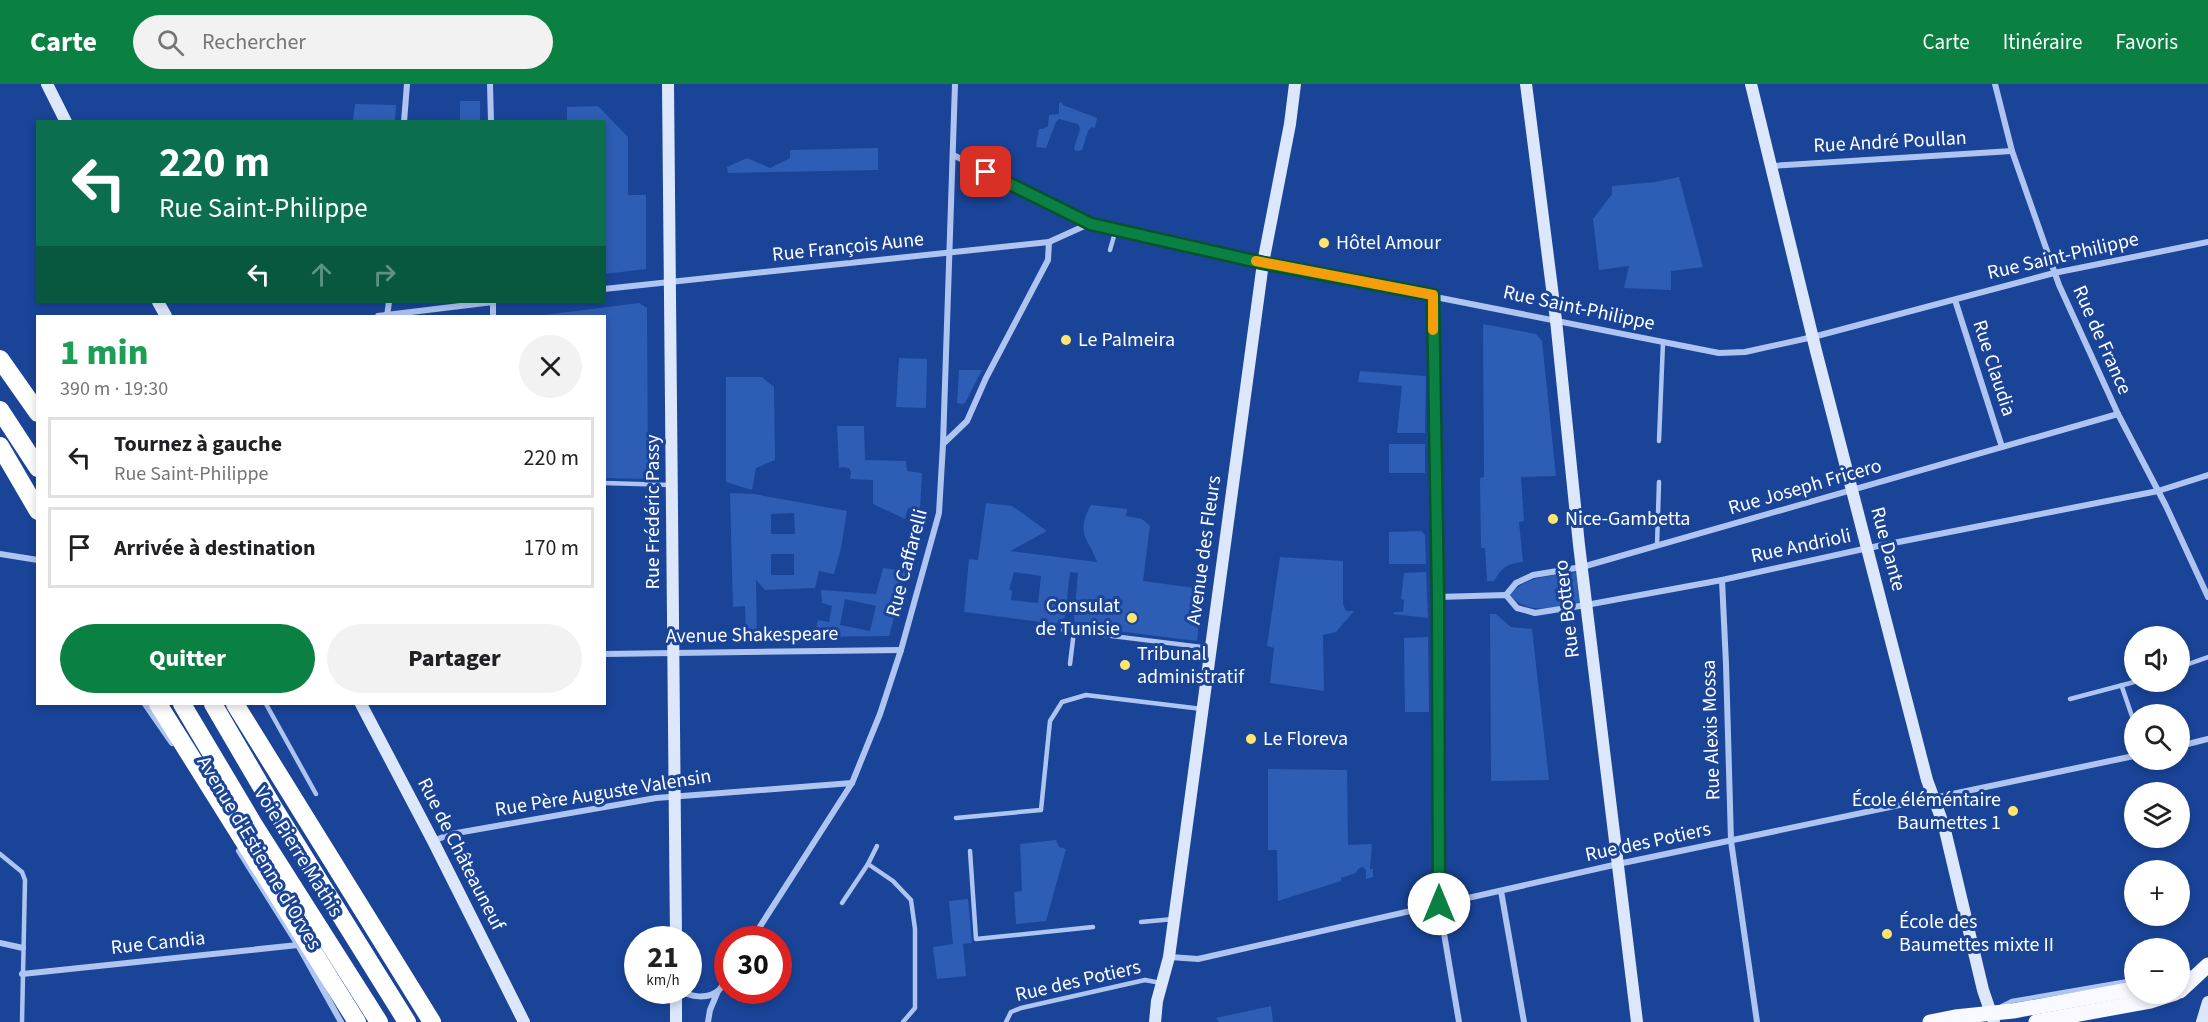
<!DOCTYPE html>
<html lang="fr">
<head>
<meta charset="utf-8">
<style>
	body { margin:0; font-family:"Source Sans 3",sans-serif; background:#f2f2f2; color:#202124; height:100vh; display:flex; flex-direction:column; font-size:22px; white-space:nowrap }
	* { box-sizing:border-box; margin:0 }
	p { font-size:20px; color:#757577 }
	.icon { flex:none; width:33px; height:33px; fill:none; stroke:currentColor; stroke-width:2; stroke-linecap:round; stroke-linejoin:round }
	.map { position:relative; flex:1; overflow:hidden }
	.sheet { position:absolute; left:36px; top:231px; width:570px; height:390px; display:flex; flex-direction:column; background:#fff; border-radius:0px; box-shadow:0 3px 9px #0003 }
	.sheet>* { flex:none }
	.guide { position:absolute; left:36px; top:36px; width:570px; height:183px; border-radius:0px; box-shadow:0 3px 9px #0003; background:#0b6e4f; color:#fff; overflow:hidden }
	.tools { position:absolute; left:2124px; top:542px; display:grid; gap:12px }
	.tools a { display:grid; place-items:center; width:66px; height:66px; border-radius:50%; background:#fff; box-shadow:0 3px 9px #0003; font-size:30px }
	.speed { position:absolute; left:624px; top:842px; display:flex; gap:12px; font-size:30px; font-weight:700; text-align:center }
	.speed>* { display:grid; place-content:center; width:78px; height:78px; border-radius:50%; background:#fff; box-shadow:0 3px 9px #0003; line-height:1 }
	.speed small { font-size:15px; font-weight:400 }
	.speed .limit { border:9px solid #d22; background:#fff; color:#111 }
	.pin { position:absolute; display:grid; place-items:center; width:51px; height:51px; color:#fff; margin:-26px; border-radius:12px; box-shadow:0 3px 9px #0006 }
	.me { position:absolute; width:66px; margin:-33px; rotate:0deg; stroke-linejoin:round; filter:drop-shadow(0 0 4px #0008) }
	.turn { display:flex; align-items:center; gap:21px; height:126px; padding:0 24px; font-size:27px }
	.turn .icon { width:78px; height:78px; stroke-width:2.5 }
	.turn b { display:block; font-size:42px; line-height:51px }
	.lanes { display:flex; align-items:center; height:57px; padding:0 24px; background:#0003; justify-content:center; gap:30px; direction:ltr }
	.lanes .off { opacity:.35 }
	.round { display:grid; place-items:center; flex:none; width:63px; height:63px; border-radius:32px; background:#f2f2f2 }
	.headline { display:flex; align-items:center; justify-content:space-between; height:102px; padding:0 24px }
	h1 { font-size:36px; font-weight:800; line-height:45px; color:#1e9e55 }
	.primary-button { display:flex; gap:12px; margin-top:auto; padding:12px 24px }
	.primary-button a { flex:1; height:69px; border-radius:36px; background:#0b8043; color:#fff; font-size:24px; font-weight:800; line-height:69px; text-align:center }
	.primary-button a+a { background:#f2f2f2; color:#202124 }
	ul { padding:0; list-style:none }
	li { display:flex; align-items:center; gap:18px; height:81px; margin:0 12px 9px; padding:0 12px; border:3px solid #e0e0e0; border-radius:0px }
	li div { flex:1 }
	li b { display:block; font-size:22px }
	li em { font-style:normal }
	header { display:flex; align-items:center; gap:36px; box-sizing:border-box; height:84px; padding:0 30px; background:#0b8043; color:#fff }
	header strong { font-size:28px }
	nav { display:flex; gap:33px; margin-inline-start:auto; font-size:21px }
	.search { width:420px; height:54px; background:#f2f2f2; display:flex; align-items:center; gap:15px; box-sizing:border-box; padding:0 21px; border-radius:33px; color:#757577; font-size:22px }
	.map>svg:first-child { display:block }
</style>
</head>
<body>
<header>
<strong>Carte</strong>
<div class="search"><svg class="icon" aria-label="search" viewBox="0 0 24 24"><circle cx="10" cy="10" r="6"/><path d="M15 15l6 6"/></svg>Rechercher</div>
<nav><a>Carte</a><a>Itinéraire</a><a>Favoris</a></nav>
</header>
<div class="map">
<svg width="2208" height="938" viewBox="0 0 2208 938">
	<rect width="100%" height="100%" fill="#1a4498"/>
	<g fill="#2e5db5" fill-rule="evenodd">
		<rect x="460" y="17" width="20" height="20"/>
		<polygon points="1061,18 1063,21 1097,34 1095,44 1092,43 1088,47 1082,66 1075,67 1074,64 1080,45 1078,40 1059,35 1056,38 1046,64 1036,63 1039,45 1043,45 1048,42 1049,31 1059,30 1059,19"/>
		<polygon points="355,20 396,21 395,37 353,37"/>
		<polygon points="598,22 628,53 628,111 646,111 646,185 605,190 604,38 567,37 567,23"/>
		<polygon points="878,64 878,86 728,89 727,83 747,74 770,84 790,74 790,66"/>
		<polygon points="1679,93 1703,183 1671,187 1671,206 1624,204 1629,182 1599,186 1593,135 1612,110 1612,102 1656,98"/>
		<polygon points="639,219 647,224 648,395 605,394 604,232 536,232"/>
		<path d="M1483,240l53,10 6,7 14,135 -35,1 3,44 -5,1 4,40c-15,1 -22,6 -29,19h-7l-2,-33h-4l-1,-70 4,-1z"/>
		<polygon points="899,274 927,275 926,324 896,323"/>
		<polygon points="959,286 982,286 965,319 961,320 957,319"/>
		<polygon points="1360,287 1426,292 1425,349 1397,349 1402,302 1358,298"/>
		<polygon points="726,293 762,293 774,303 775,376 756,384 752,406 726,398"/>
		<polygon points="837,342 864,342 865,376 906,377 907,387 922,389 920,426 908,424 905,435 873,420 873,396 850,395 851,388 849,384 842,383 839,384"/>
		<rect x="1389" y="360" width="36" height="29"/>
		<path d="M730,409l24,1 93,17 -6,37 -7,26 -15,-3 -4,17 -50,2 -9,-10 1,56 -11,-1 -1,-29 -12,1zM794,429l1,21h-24v-20zM794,470v21h-23v-21z"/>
		<path d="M986,419l26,3 35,25 -37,20 87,11c-9,-25 -22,-28 -6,-57l36,4 -1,7 16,3 8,7 -7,55 59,8 -5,52 -121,-15 -2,-8 4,-45 -8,-1 -5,45 -9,7 -92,-12 5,-53 9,1zM1014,488l27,4 -3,27 -27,-3 1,-10h-3z"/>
		<polygon points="1421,447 1425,451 1426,480 1389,480 1389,448"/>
		<polygon points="1280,473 1343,477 1343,520 1346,527 1354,527 1336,548 1323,551 1324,607 1270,599 1274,564 1267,562"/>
		<path d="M883,484l24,3 -18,65 -75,1 4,-17 11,2 3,-16 -10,-3 -1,-13 55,4zM845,515l31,7 -6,25 -30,-6z"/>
		<polygon points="1426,488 1428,534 1393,530 1394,528 1403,528 1404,516 1401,515 1404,489"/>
		<path d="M1578,488l4,30c-26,4 -52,15 -72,-7 16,-20 43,-19 68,-23z"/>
		<polygon points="1490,530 1496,530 1511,543 1532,545 1549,696 1491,697"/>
		<polygon points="1428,553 1429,628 1405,628 1404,554"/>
		<polygon points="1268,685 1347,686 1348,761 1372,760 1370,785 1373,785 1373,793 1366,795 1366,786 1363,783 1358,785 1356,789 1341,794 1341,797 1278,817 1277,766 1268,766"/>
		<polygon points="1056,756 1059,763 1066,765 1046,837 1016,840 1014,808 1022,807 1020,760"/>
		<polygon points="968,815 972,859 963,860 966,892 937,895 933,863 953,860 949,817"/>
		<polygon points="1271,922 1273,938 1219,938 1216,934"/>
	</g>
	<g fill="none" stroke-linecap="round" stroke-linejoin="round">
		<g stroke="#afc5f1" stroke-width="4.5">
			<polyline points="1110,166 1116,145"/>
			<polyline points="1659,357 1663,258"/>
			<polyline points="604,399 671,401"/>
			<polyline points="1657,462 1659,398"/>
			<polyline points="1063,546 1210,564"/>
			<polyline points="1070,580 1074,547"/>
			<polyline points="2180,583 2208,573"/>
			<polyline points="2122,603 2134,638"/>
			<polyline points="2070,615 2138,597"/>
			<polyline points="266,620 316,710"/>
			<polyline points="956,734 1041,726 1050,637 1062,618 1086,611 1202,625"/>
			<polyline points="970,767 976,855 1093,843"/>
			<polyline points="0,770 22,788 25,796 22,938"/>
			<polyline points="868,780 893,797 911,816 915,845 915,924 903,938"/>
			<polyline points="842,819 868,780 877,762"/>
			<polyline points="1141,838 1174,835"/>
			<polyline points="2180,889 2189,888"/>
			<polyline points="2002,922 2012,917 2134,896"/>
			<polyline points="1006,938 1011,928 1021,924 1145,896 1161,899"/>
		</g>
		<g stroke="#afc5f1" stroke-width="6">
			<polyline points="490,0 491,38"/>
			<polyline points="1995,0 2012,67 2059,201 2118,330 2166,422 2208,513"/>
			<polyline points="404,38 407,0"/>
			<polyline points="953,71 1091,139 1263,179 1719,269 1745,268 1813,253 2054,189 2208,158"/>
			<polyline points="1771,82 2012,67"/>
			<polyline points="604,205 1049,158 1091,139"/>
			<polyline points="1433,211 1438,513 1439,820 1459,938"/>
			<polyline points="1955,216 2002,363"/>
			<polyline points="493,218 493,232"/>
			<polyline points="378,232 493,218"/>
			<polyline points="387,232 389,218"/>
			<polyline points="943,360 967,337 986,294 1048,176 1049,158"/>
			<polyline points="0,470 38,476"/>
			<polyline points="1722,496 1726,580 1731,757 1757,938"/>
			<polyline points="1506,511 1516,499 1533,491 1582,483 2118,330"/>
			<polyline points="1438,513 1506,511 1517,524 1535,529 1586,521 1722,496 1868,464 2158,407 2208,391"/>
			<polyline points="604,570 901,566"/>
			<polyline points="145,620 172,659"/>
			<polyline points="2180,662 2208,655"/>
			<polyline points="433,757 451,750 656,714 852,699"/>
			<polyline points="239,767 298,861 341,938"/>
			<polyline points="1501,807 1524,938"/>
			<polyline points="752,855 852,699 880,630 901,566 939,429 943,360 955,0"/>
			<polyline points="0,859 23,864"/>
			<polyline points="1170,873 1198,875 1618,780 2134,672"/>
			<polyline points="22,890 298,861"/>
			<path d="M679,906c11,7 29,10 40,0 3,-3 6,-9 9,-13"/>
			<polyline points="708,938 710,926 718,907"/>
		</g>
		<g stroke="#dde7fb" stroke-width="12">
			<polyline points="47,0 66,38"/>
			<polyline points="668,0 676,855"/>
			<polyline points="1526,0 1556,236 1579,461 1637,938"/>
			<polyline points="1751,0 1816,267 1927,696 1944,742 1983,906 1994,938"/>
			<polyline points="158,218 166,232"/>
			<polyline points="361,620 433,757 524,938"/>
			<polyline points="676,938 676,906"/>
			<polyline points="1155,938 1157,917 1169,873 1263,179 1290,40 1295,0"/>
			<polyline points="2202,938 2208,918"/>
		</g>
		<g stroke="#f8faff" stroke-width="15">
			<polyline points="2180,907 2208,881"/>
			<polyline points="1930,938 1955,933 2013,927 2134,905"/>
			<polyline points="2036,938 2150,917 2175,909"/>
		</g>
		<g stroke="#fff" stroke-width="18">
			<polyline points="0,326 38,384"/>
			<polyline points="0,362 38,427"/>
			<polyline points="158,620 357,938"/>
			<polyline points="182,620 254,741 379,938"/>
			<polyline points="235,620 432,938"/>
		</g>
		<g stroke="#fff" stroke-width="18">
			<polyline points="0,275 38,329"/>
			<polyline points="213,620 275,726 407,938"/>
		</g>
	</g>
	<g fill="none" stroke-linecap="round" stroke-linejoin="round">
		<g stroke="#07532c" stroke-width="15">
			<polyline id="route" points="986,88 1091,140 1263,179 1433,211 1438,513 1439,820"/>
		</g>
		<use href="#route" stroke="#0b8043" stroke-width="10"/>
		<polyline stroke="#f59e0b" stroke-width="10" points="1256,177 1433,211 1433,246"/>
	</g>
	<g fill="#ffe56e" stroke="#1a4498" stroke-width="2">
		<circle cx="1324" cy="159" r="6"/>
		<circle cx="1066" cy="256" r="6"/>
		<circle cx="1553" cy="435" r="6"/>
		<circle cx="1132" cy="534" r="6"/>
		<circle cx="1125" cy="581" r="6"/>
		<circle cx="1251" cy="655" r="6"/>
		<circle cx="2013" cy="727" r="6"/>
		<circle cx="1887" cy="850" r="6"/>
	</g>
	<g text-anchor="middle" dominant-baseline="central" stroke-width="6" stroke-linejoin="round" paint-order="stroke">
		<g font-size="20" fill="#fff" stroke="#1a4498">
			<text transform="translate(1890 58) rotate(-3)">Rue André Poullan</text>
			<text transform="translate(848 163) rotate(-6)">Rue François Aune</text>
			<text transform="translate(2063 172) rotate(-13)">Rue Saint-Philippe</text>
			<text transform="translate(1579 224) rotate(12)">Rue Saint-Philippe</text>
			<text transform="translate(2102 256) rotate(66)">Rue de France</text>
			<text transform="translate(1994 284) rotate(72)">Rue Claudia</text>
			<text transform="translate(1805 403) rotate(-16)">Rue Joseph Fricero</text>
			<text transform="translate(653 428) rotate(-90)">Rue Frédéric Passy</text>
			<text transform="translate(1801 462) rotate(-12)">Rue Andrioli</text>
			<text transform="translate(1888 465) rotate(75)">Rue Dante</text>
			<text transform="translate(1204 466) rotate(-82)">Avenue des Fleurs</text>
			<text transform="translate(907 479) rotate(-75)">Rue Caffarelli</text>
			<text transform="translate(1567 525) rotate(-97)">Rue Bottero</text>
			<text transform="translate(752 551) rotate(-1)">Avenue Shakespeare</text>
			<text transform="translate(1711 646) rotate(-92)">Rue Alexis Mossa</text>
			<text transform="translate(603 709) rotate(-9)">Rue Père Auguste Valensin</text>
			<text transform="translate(1648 758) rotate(-12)">Rue des Potiers</text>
			<text transform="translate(298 768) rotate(58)">Voie Pierre Mathis</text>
			<text transform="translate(259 769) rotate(59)">Avenue d'Estienne d'Orves</text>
			<text transform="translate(461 770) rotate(63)">Rue de Châteauneuf</text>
			<text transform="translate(158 859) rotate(-6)">Rue Candia</text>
			<text transform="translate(1078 897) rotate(-13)">Rue des Potiers</text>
		</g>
		<g font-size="20" fill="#fff" stroke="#1a4498" text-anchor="start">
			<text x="1336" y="159">Hôtel Amour</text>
			<text x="1078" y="256">Le Palmeira</text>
			<text x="1565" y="435">Nice-Gambetta</text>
			<text x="1120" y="522" text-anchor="end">Consulat<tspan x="1120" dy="23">de Tunisie</tspan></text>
			<text x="1137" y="570">Tribunal<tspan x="1137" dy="23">administratif</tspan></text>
			<text x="1263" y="655">Le Floreva</text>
			<text x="2001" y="716" text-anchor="end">École éléméntaire<tspan x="2001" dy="23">Baumettes 1</tspan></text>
			<text x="1899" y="838">École des<tspan x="1899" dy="23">Baumettes mixte II</tspan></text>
		</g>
	</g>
</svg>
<div class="tools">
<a><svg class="icon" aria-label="sound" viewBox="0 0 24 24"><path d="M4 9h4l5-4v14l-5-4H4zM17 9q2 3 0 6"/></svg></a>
<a><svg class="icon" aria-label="search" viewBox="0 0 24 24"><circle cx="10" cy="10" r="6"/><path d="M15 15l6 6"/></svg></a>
<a><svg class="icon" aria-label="layers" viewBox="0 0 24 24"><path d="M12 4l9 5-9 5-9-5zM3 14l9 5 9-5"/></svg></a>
<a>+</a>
<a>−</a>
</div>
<div class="speed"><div>21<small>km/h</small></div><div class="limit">30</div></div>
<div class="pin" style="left:986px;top:88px;background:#d93025"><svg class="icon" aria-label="arrive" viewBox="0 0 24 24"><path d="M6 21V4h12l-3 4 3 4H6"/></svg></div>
<svg class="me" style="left:1439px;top:820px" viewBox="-20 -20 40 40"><circle r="19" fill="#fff"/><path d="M0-13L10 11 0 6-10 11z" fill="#0b8043"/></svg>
<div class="guide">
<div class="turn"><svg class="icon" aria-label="left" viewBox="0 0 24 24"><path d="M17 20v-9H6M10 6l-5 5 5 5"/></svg><div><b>220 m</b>Rue Saint-Philippe</div></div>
<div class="lanes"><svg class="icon" aria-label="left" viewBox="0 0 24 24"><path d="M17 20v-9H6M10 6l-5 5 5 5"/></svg><svg class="icon off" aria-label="ahead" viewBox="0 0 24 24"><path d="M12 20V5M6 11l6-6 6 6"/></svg><svg class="icon off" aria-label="right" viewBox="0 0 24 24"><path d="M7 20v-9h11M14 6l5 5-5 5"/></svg></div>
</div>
<section class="sheet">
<div class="headline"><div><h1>1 min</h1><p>390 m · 19:30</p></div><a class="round"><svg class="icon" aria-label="close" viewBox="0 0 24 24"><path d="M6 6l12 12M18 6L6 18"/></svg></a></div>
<ul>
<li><svg class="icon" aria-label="left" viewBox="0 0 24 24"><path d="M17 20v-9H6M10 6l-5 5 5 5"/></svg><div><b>Tournez à gauche</b><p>Rue Saint-Philippe</p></div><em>220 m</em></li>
<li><svg class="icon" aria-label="arrive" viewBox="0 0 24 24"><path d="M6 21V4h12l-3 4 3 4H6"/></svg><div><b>Arrivée à destination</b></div><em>170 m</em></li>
</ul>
<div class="primary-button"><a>Quitter</a><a>Partager</a></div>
</section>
</div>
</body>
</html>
